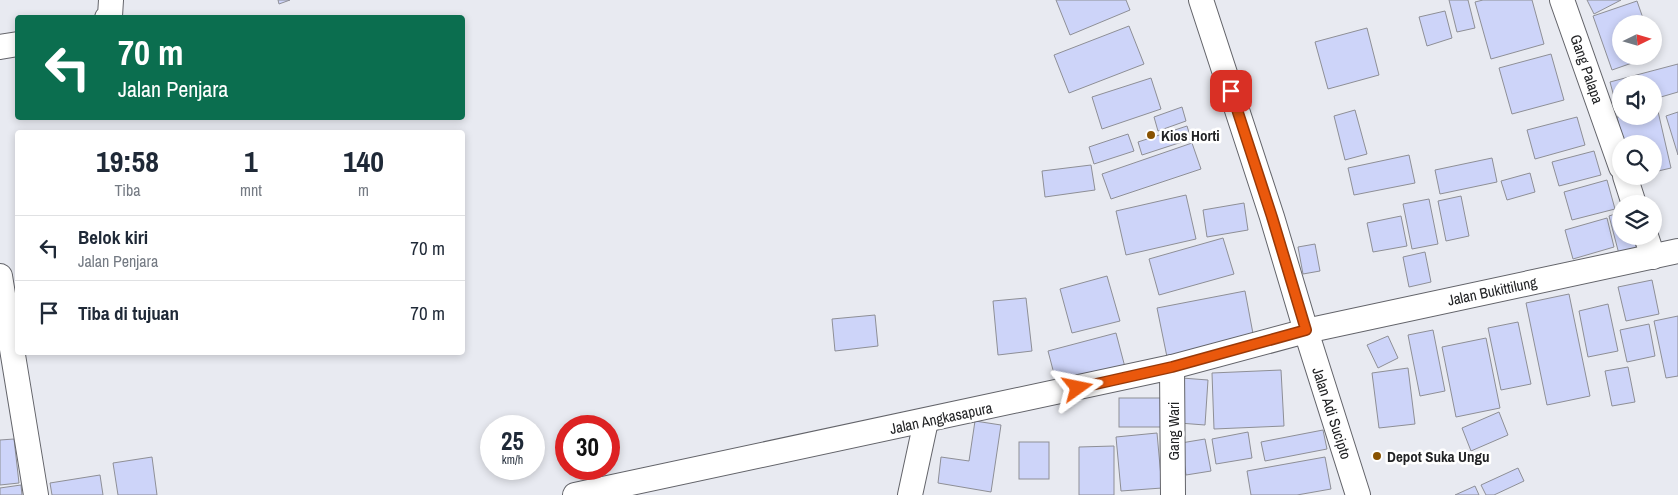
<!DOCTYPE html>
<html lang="id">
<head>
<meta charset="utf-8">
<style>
	body { margin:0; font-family:"Archivo Narrow",sans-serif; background:#f2f2f3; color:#1f2937; height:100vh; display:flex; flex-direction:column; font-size:19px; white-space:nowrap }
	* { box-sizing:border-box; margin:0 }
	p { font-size:16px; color:#747a83 }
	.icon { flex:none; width:28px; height:28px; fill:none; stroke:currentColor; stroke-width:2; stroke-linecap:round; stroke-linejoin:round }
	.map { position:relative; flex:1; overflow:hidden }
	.sheet { position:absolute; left:15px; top:130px; width:450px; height:225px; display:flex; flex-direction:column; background:#fff; border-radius:5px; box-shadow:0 2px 8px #0003 }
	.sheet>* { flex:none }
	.hud { position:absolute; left:15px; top:15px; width:450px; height:105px; border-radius:5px; box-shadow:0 2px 8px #0003; background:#0b6e4f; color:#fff; overflow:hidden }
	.needle { width:32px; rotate:85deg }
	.buttons { position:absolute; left:1612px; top:15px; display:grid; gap:10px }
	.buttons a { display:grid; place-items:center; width:50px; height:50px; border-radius:50%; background:#fff; box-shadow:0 2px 8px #0003; font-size:25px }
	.speed { position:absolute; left:480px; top:415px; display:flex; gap:10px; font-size:25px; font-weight:700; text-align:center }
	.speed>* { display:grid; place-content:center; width:65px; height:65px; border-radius:50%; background:#fff; box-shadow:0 2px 8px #0003; line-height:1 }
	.speed small { font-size:12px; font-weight:400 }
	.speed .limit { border:8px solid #d22; background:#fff; color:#111 }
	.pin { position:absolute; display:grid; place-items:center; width:42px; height:42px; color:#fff; margin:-21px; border-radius:10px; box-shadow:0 2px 8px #0006 }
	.me { position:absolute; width:55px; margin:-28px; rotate:78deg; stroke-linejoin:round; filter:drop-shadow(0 0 4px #0008) }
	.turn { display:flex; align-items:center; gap:18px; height:105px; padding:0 20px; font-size:22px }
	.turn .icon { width:65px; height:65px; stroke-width:2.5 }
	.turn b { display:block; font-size:35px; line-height:42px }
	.eta { display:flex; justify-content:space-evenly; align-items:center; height:85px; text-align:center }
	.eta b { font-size:30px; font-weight:800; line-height:35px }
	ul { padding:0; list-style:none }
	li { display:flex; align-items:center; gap:15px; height:65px; padding:0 20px; border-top:1px solid #e0e1e3 }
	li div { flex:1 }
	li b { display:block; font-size:19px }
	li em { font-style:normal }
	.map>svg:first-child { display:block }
</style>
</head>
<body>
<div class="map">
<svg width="1678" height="495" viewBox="0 0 1678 495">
	<rect width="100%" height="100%" fill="#e8eaf1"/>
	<g fill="#cdd4f9" stroke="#8e8f96">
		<polygon points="278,0 290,0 279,4"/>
		<polygon points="1056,0 1126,0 1130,10 1070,35"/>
		<polygon points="1449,0 1468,0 1475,28 1457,32"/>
		<polygon points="1483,0 1532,0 1544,44 1491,59 1475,2"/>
		<polygon points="1587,0 1621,0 1594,14"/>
		<polygon points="1637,1 1645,24 1621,24 1621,56 1652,56 1612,70 1593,16"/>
		<polygon points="1445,11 1452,38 1427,46 1419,17"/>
		<polygon points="1129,26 1144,64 1069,93 1054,55"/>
		<polygon points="1367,28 1379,75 1328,89 1315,42"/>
		<polygon points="1551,54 1564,100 1512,114 1499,68"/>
		<polygon points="1678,64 1678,92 1654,99 1654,84 1621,84 1621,107 1617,108 1610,82"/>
		<polygon points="1151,78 1161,109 1102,129 1092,97"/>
		<polygon points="1182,107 1186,121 1158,131 1154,117"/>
		<polygon points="1657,107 1671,168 1654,172 1654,144 1623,144 1617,117 1654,116 1654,108"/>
		<polygon points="1355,110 1367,154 1345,160 1334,116"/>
		<polygon points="1678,112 1678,155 1666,116"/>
		<polygon points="1577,117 1585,145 1535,159 1527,130"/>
		<polygon points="1187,126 1191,139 1142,155 1138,142"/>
		<polygon points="1128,134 1134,151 1094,164 1089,147"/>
		<polygon points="1192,143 1201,169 1111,199 1102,174"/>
		<polygon points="1594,151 1601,175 1559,186 1552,162"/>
		<polygon points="1409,155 1415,183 1354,195 1348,168"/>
		<polygon points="1492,158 1497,182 1440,194 1435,170"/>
		<polygon points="1091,165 1095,190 1045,197 1042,171"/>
		<polygon points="1530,173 1535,192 1507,200 1501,181"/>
		<polygon points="1607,180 1615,209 1572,220 1564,192"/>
		<polygon points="1186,195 1196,239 1126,255 1116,211"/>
		<polygon points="1461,196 1469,236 1446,241 1438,201"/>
		<polygon points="1429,199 1438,244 1412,249 1403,204"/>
		<polygon points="1244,203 1248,230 1207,237 1203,210"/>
		<polygon points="1621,212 1621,236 1633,236 1637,249 1619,254 1609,216"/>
		<polygon points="1401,216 1407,246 1373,252 1367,223"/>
		<polygon points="1607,218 1614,247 1573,259 1565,230"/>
		<polygon points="1223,238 1234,274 1159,295 1149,259"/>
		<polygon points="1315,244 1320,271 1303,274 1298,247"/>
		<polygon points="1425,252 1431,282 1409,287 1403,257"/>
		<polygon points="1107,276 1120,321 1072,333 1060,289"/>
		<polygon points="1652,280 1659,314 1626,321 1618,287"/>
		<polygon points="1245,291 1254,339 1167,357 1157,308"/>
		<polygon points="1569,294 1590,396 1547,405 1526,303"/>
		<polygon points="1026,298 1032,351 998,355 993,301"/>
		<polygon points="1608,304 1618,351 1588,357 1579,311"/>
		<polygon points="875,315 878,346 835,351 832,319"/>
		<polygon points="1678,316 1678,376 1666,378 1654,321"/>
		<polygon points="1518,322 1531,384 1501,390 1488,328"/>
		<polygon points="1649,324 1655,356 1627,362 1620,330"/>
		<polygon points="1433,330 1445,391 1420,396 1408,335"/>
		<polygon points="1116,333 1126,371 1058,389 1048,351"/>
		<polygon points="1388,336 1398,358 1378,368 1367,345"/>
		<polygon points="1486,338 1500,408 1456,417 1442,347"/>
		<polygon points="1628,367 1635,402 1612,406 1605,371"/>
		<polygon points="1408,368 1415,424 1379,428 1372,373"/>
		<polygon points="1281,370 1284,426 1214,429 1212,373"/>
		<polygon points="1182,378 1208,380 1205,425 1179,423"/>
		<rect x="1119" y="398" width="49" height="29"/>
		<polygon points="1499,412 1508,435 1471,451 1462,428"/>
		<polygon points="975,421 1001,425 991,492 938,483 941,457 969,461"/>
		<polygon points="1323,430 1327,449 1265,461 1261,442"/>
		<polygon points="1248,432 1252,458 1216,464 1212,439"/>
		<polygon points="1157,433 1162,488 1121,491 1116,437"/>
		<polygon points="14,439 19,483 0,485 0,440"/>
		<polygon points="1205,439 1211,471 1186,475 1181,443"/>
		<rect x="1019" y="442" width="30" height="37"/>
		<polygon points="1114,446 1114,495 1079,495 1079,447"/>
		<polygon points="152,457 157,495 118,495 113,463"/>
		<polygon points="1325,457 1331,489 1297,495 1251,495 1247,471"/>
		<polygon points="1518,468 1524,481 1494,495 1486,495 1481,485"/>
		<polygon points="100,475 103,495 52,495 50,483"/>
		<polygon points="21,485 22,495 0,495 0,488"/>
		<polygon points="1475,486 1479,495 1455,495"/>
	</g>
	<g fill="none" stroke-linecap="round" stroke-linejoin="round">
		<g stroke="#63646a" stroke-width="26">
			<g id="minor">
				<polyline points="1201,0 1272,217 1306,331 1358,495"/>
				<polyline points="1562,0 1621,167"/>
				<polyline points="107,18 110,16 111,0"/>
				<polyline points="0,47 18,44"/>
				<polyline points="1625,176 1634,204"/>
				<polyline points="1646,236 1653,257"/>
				<polyline points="0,276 36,495"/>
				<polyline points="1172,367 1173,495"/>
				<polyline points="575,495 1172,367 1306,331 1678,251"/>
				<polyline points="910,495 926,421"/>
			</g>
		</g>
		<use href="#minor" stroke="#fff" stroke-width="24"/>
	</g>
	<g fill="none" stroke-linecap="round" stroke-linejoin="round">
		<g stroke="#983908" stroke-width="12">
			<polyline id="route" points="1078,388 1172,367 1306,330 1272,217 1231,91"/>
		</g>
		<use href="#route" stroke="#ea580c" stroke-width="9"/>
	</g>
	<g fill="#895302" stroke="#fff" stroke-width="2">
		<circle cx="1151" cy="135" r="5"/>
		<circle cx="1377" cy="456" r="5"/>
	</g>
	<g text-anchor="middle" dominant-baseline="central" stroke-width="5" stroke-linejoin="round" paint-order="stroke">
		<g font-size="15" fill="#222325" stroke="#fff">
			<text transform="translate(1587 69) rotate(71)">Gang Palapa</text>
			<text transform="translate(1492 291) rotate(-12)">Jalan Bukittilung</text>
			<text transform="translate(1332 413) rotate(72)">Jalan Adi Sucipto</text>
			<text transform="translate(941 418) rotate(-12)">Jalan Angkasapura</text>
			<text transform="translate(1173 431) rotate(-90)">Gang Wari</text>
		</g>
		<g font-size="15" font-weight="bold" fill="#222325" stroke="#fff" text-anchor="start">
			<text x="1161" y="135">Kios Horti</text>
			<text x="1387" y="456">Depot Suka Ungu</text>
		</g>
	</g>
</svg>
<div class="buttons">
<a><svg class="needle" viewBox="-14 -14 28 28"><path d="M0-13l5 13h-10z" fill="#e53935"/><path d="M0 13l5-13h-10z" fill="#747a83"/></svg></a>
<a><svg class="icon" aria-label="sound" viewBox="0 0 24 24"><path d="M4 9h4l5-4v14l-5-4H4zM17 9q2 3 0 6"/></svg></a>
<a><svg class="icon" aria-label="search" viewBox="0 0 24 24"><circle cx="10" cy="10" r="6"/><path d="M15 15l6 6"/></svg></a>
<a><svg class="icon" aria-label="layers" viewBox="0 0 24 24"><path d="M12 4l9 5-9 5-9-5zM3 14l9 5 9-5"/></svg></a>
</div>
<div class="speed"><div>25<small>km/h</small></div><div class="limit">30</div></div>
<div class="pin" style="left:1231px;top:91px;background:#d93025"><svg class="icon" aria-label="arrive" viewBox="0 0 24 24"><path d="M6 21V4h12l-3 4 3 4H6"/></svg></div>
<svg class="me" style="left:1078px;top:388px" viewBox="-20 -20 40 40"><path d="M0-17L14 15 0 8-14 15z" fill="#ea580c" stroke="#fff" stroke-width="4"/></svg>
<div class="hud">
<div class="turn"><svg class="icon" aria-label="left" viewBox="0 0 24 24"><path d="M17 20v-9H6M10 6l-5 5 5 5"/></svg><div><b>70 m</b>Jalan Penjara</div></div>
</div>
<section class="sheet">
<div class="eta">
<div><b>19:58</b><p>Tiba</p></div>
<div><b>1</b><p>mnt</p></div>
<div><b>140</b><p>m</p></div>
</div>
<ul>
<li><svg class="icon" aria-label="left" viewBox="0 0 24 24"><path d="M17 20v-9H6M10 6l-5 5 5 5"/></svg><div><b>Belok kiri</b><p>Jalan Penjara</p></div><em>70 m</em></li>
<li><svg class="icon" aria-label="arrive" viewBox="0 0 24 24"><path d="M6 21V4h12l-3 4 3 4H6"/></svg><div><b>Tiba di tujuan</b></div><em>70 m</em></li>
</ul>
</section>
</div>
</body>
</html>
